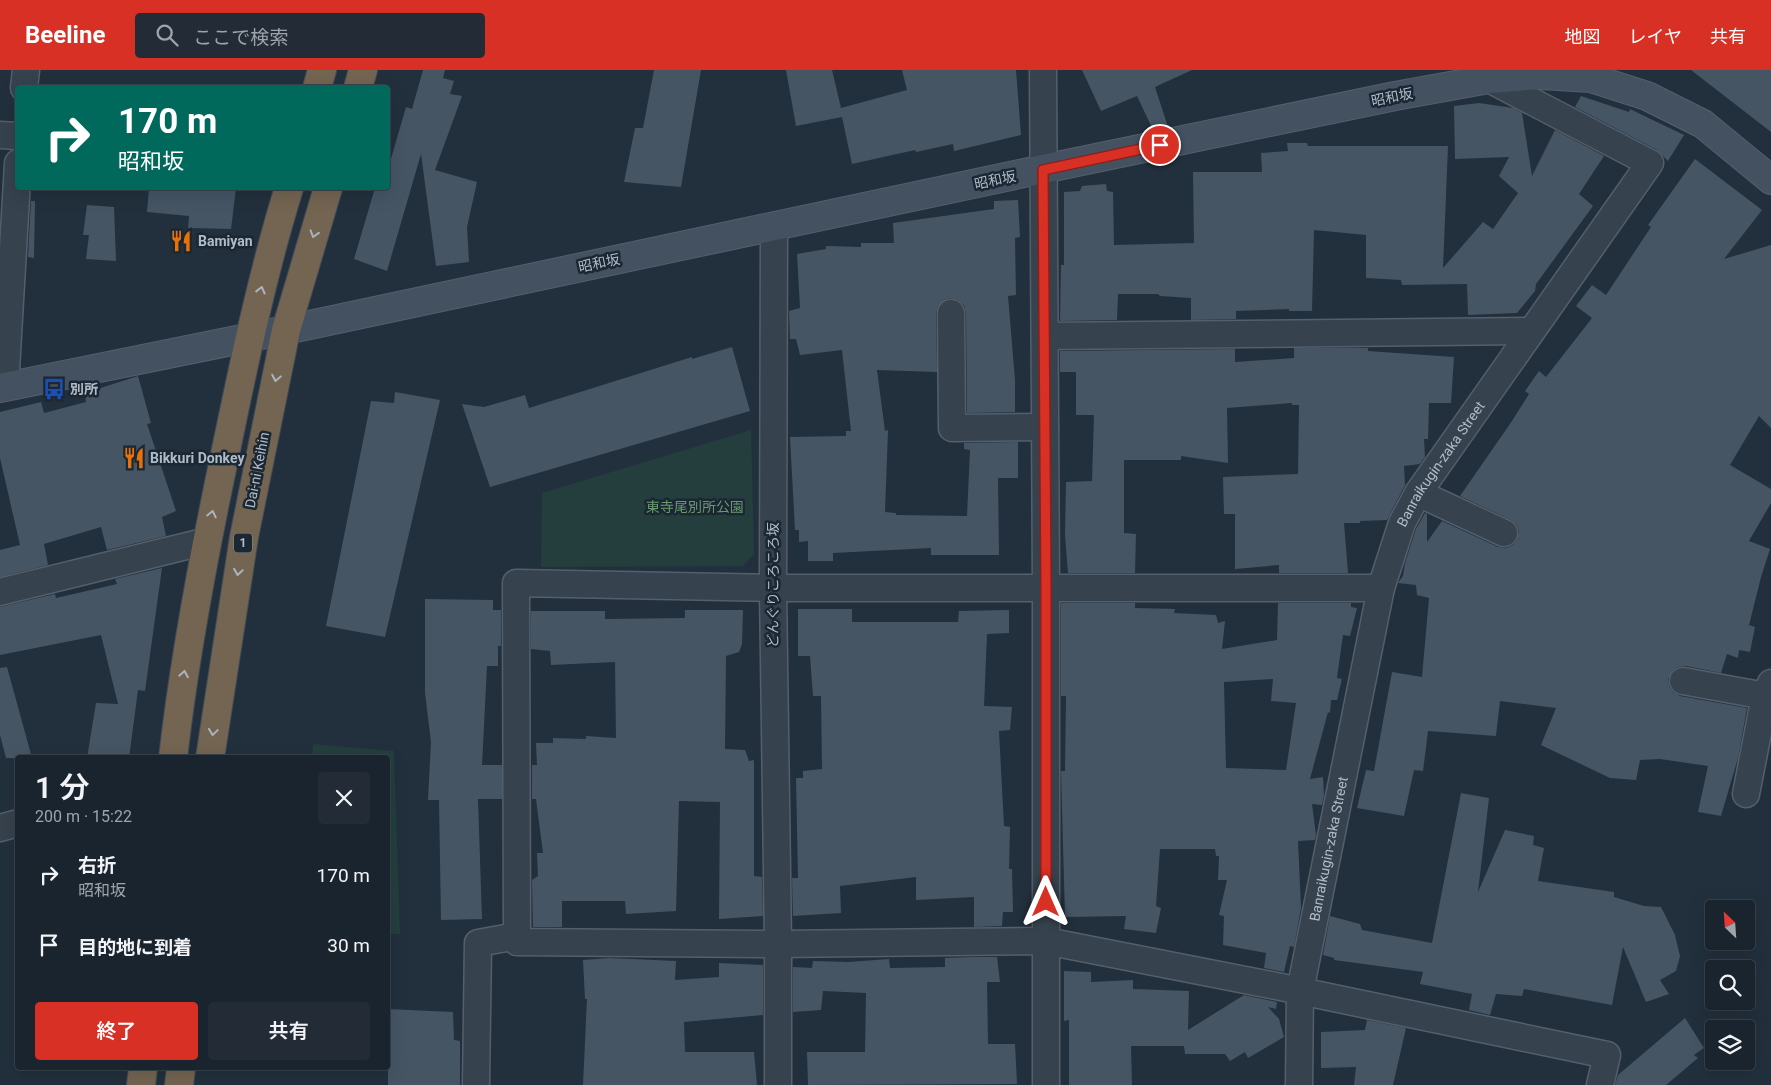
<!DOCTYPE html>
<html lang="ja">
<head>
<meta charset="utf-8">
<style>
	body { margin:0; font-family:Roboto,"Noto Sans JP",sans-serif; background:#232c36; color:#f1f3f6; height:100vh; display:flex; flex-direction:column; font-size:19px; white-space:nowrap }
	* { box-sizing:border-box; margin:0 }
	p { font-size:16px; color:#9fa4aa }
	.icon { flex:none; width:28px; height:28px; fill:none; stroke:currentColor; stroke-width:2; stroke-linecap:round; stroke-linejoin:round }
	.map { position:relative; flex:1; overflow:hidden }
	.details { position:absolute; left:15px; top:685px; width:375px; height:315px; display:flex; flex-direction:column; background:#1a242e; border-radius:5px; box-shadow:0 5px 20px #0002,0 0 0 1px #38414a }
	.details>* { flex:none }
	.guide { position:absolute; left:15px; top:15px; width:375px; height:105px; border-radius:5px; box-shadow:0 5px 20px #0002,0 0 0 1px #38414a; background:#00695c; color:#fff; overflow:hidden }
	.needle { width:32px; rotate:335deg }
	.buttons { position:absolute; left:1705px; top:830px; display:grid; gap:10px }
	.buttons a { display:grid; place-items:center; width:50px; height:50px; border-radius:5px; background:#1a242e; box-shadow:0 5px 20px #0002,0 0 0 1px #38414a; font-size:25px }
	.pin { position:absolute; display:grid; place-items:center; width:42px; height:42px; color:#fff; margin:-21px; border:2px solid #fff; border-radius:50%; box-shadow:0 1px 5px #0007 }
	.me { position:absolute; width:55px; margin:-28px; rotate:0deg; stroke-linejoin:round; filter:drop-shadow(0 0 4px #0008) }
	.turn { display:flex; align-items:center; gap:18px; height:105px; padding:0 20px; font-size:22px }
	.turn .icon { width:65px; height:65px; stroke-width:2.5 }
	.turn b { display:block; font-size:35px; line-height:42px }
	.round { display:grid; place-items:center; flex:none; width:52px; height:52px; border-radius:5px; background:#232c36 }
	.headline { display:flex; align-items:center; justify-content:space-between; height:85px; padding:0 20px }
	h1 { font-size:30px; font-weight:600; line-height:38px }
	.action { display:flex; gap:10px; margin-top:auto; padding:10px 20px }
	.action a { flex:1; height:58px; border-radius:5px; background:#d93025; color:#fff; font-size:20px; font-weight:600; line-height:58px; text-align:center }
	.action a+a { background:#232c36; color:#f1f3f6 }
	ul { padding:0; list-style:none }
	li { display:flex; align-items:center; gap:15px; height:70px; padding:0 20px }
	li div { flex:1 }
	li b { display:block; font-size:19px }
	li em { font-style:normal }
	header { display:flex; align-items:center; gap:30px; box-sizing:border-box; height:70px; padding:0 25px; background:#d93025; color:#fff }
	header strong { font-size:24px }
	nav { display:flex; gap:28px; margin-inline-start:auto; font-size:18px }
	.search { width:350px; height:45px; background:#232c36; display:flex; align-items:center; gap:12px; box-sizing:border-box; padding:0 18px; border-radius:5px; color:#9fa4aa; font-size:19px }
	.map>svg:first-child { display:block }
</style>
</head>
<body>
<header>
<strong>Beeline</strong>
<div class="search"><svg class="icon" aria-label="search" viewBox="0 0 24 24"><circle cx="10" cy="10" r="6"/><path d="M15 15l6 6"/></svg>ここで検索</div>
<nav><a>地図</a><a>レイヤ</a><a>共有</a></nav>
</header>
<div class="map">
<svg width="1771" height="1015" viewBox="0 0 1771 1015">
	<rect width="100%" height="100%" fill="#22303d"/>
	<g fill="#243e3e">
		<polygon points="751,360 754,484 743,496 541,497 542,423"/>
		<polygon points="313,674 394,681 400,864 388,864 388,688 312,687"/>
	</g>
	<g fill="#455564" fill-rule="evenodd">
		<polygon points="423,0 445,0 443,8 454,11 450,24 462,26 435,100 477,112 467,157 469,192 436,196 421,84 387,201 354,189 375,118 388,118 388,99 406,37 412,39"/>
		<polygon points="654,0 701,0 681,117 624,112 635,58 643,58"/>
		<polygon points="786,0 832,0 841,38 907,20 902,0 1016,0 1021,65 954,81 953,74 916,82 915,80 852,94 842,47 796,56"/>
		<polygon points="1082,0 1192,0 1155,17 1168,57 1153,60 1137,26 1101,41"/>
		<polygon points="1691,0 1771,0 1771,62"/>
		<polygon points="1581,26 1629,42 1630,39 1684,65 1668,91 1657,80 1575,37"/>
		<polygon points="1479,33 1513,38 1522,43 1532,106 1555,60 1604,86 1579,124 1593,136 1536,214 1535,221 1517,243 1468,245 1467,214 1402,215 1401,210 1366,208 1366,165 1314,160 1312,241 1289,241 1289,239 1236,241 1236,249 1191,250 1191,228 1160,226 1158,224 1118,224 1117,250 1060,251 1061,195 1064,195 1064,122 1080,121 1082,116 1106,114 1107,121 1113,122 1114,175 1194,173 1193,102 1262,102 1261,83 1288,81 1287,73 1307,73 1308,76 1448,76 1443,198 1483,152 1493,159 1518,123 1499,106 1509,87 1455,89 1454,36"/>
		<polygon points="1695,89 1762,140 1724,189 1771,175 1771,358 1759,346 1730,395 1771,419 1771,433 1749,471 1770,479 1761,507 1749,555 1755,557 1750,582 1739,580 1738,588 1727,584 1721,603 1686,596 1678,597 1672,601 1668,609 1669,616 1673,622 1680,626 1747,638 1738,688 1721,746 1698,742 1708,696 1660,689 1640,690 1636,710 1610,708 1541,675 1556,638 1500,631 1496,666 1428,661 1423,701 1414,700 1404,746 1357,738 1366,700 1374,701 1392,602 1422,607 1429,528 1417,525 1416,515 1398,513 1403,506 1405,493 1416,459 1425,443 1427,444 1427,472 1442,451 1498,477 1506,478 1513,475 1517,470 1519,461 1516,454 1511,450 1460,426 1512,351 1529,324 1525,321 1539,301 1546,307 1592,248 1576,236 1592,215 1606,225 1651,157 1648,155"/>
		<polygon points="149,118 236,118 231,159 188,158 189,146 147,142"/>
		<polygon points="1018,130 1020,167 1015,168 1016,225 1008,226 1015,310 1015,342 967,343 966,243 964,235 958,230 950,228 944,230 938,236 936,243 937,302 877,300 885,361 888,360 885,442 896,443 896,445 967,446 970,380 964,379 964,373 1018,372 1018,408 998,408 999,485 931,485 931,478 833,483 833,491 808,491 808,471 799,472 799,460 795,460 790,367 846,366 846,361 851,361 842,280 800,285 796,269 790,269 789,241 800,238 797,184 826,179 826,176 861,177 861,173 894,173 893,153 994,139 994,131"/>
		<polygon points="31,131 35,131 34,188 28,187"/>
		<polygon points="87,135 114,137 116,191 86,189 89,165 83,165"/>
		<polygon points="732,277 750,341 490,417 462,334 484,337 525,325 529,338 692,287 692,289"/>
		<polygon points="1294,278 1368,278 1368,281 1454,287 1451,333 1429,333 1428,369 1424,369 1425,387 1420,394 1404,396 1405,415 1387,450 1360,451 1360,453 1344,453 1348,503 1279,503 1279,495 1235,499 1235,444 1224,444 1223,407 1298,404 1299,335 1292,335 1292,333 1227,338 1228,393 1181,386 1181,390 1124,390 1124,463 1136,464 1135,503 1068,503 1065,465 1066,412 1092,411 1094,345 1076,345 1076,302 1060,302 1060,281 1235,279 1235,292 1294,288"/>
		<polygon points="138,306 151,353 147,354 176,441 162,447 166,466 107,480 101,457 44,474 48,495 0,507 0,480 20,475 0,388 0,342 41,332 44,343 86,332 85,323"/>
		<polygon points="395,322 440,330 385,567 326,556 371,331 394,333"/>
		<polygon points="162,498 145,621 138,620 129,688 87,688 96,633 118,634 101,565 0,585 0,537 55,524 56,528 117,514 115,509"/>
		<polygon points="425,529 493,530 493,540 501,540 501,576 498,576 498,596 487,596 482,695 502,695 502,729 478,729 482,849 441,850 439,730 428,730 431,672 425,623"/>
		<path d="M1061,533h74v5l40,1 -1,4 42,2 2,8 7,-2 -3,28 55,-9 1,-37h73v4l6,1 -7,28 -7,-1 -6,43 5,1 -5,21h-6l-1,13 -2,-1 -18,67 13,-2 1,18 -2,10 -10,-1 4,31 -1,5 -17,1 3,67 -7,39 -4,-1 -6,26 -20,-4 2,-15 -43,-8 1,-29 -5,-1 8,-35h-9l1,-24h-3l-1,-7h-55l-4,57 5,2 -5,25 -32,-4 2,-13 -61,1 -4,-146h4l1,-75h-5zM1273,609l-2,22 25,2 -10,67 -60,-2 -2,-86z"/>
		<polygon points="798,539 852,539 852,552 958,552 959,541 1009,540 1009,563 987,564 984,636 1012,637 1010,660 999,661 1004,756 1010,757 1009,799 1012,799 1013,842 1003,842 1002,856 974,857 974,827 916,830 916,807 840,816 841,843 793,846 792,808 798,808 796,708 803,708 803,701 822,699 821,626 813,626 810,586 798,586"/>
		<polygon points="685,540 743,540 742,574 739,582 726,586 725,679 745,680 749,691 754,690 754,806 762,807 763,846 719,849 720,732 679,731 676,841 626,844 625,831 562,831 562,857 533,857 532,810 538,806 537,783 543,783 536,729 532,729 532,695 537,695 536,673 553,673 553,668 586,669 586,666 616,668 615,592 551,595 550,581 531,579 531,541 605,541 605,549 685,548"/>
		<polygon points="7,597 32,688 6,688 0,665 0,598"/>
		<polygon points="1461,723 1489,728 1478,822 1505,760 1534,766 1533,775 1544,778 1538,811 1614,822 1614,827 1644,836 1661,837 1675,865 1680,886 1676,901 1660,910 1669,924 1646,932 1623,877 1612,935 1524,919 1522,926 1496,924 1490,945 1469,940 1472,924 1420,914 1423,902 1334,890 1334,888 1323,885 1330,846 1360,854 1362,860 1432,873"/>
		<polygon points="973,887 997,887 1000,912 987,912 988,974 1015,974 1017,1014 808,1015 807,982 865,982 866,923 823,921 821,940 793,942 793,897 812,898 813,891 849,892 889,889 890,898 945,897 945,888"/>
		<polygon points="609,888 676,891 675,910 719,907 719,893 763,895 763,945 684,952 685,982 754,982 757,1015 583,1015 587,929 585,929 583,890"/>
		<polygon points="1064,901 1091,902 1091,912 1133,910 1133,919 1189,921 1188,960 1244,925 1277,932 1276,939 1268,937 1279,949 1284,967 1248,988 1245,982 1230,991 1225,984 1185,984 1184,976 1131,976 1132,1015 1069,1015 1069,950 1064,951"/>
		<polygon points="388,939 453,942 454,970 460,971 460,1015 388,1015"/>
		<polygon points="1685,948 1704,978 1694,985 1698,988 1666,1015 1615,1015 1618,1005"/>
		<polygon points="1367,950 1406,958 1393,1015 1354,1015 1356,997 1321,998 1321,962 1365,960"/>
	</g>
	<g fill="none" stroke-linecap="round" stroke-linejoin="round">
		<g stroke="#545f6b" stroke-width="29">
			<g id="street">
				<polyline points="1043,0 1046,518 1046,1015"/>
				<polyline points="24,18 26,0"/>
				<polyline points="0,65 18,66"/>
				<polyline points="774,156 773,518 778,874 778,1015"/>
				<polyline points="951,243 952,358 1045,357"/>
				<polyline points="1045,266 1531,261"/>
				<polyline points="5,317 18,93"/>
				<polyline points="1418,423 1504,463"/>
				<polyline points="1381,518 773,518 516,513 517,872 778,874 1046,871 1281,917 1607,985 1600,1015"/>
				<polyline points="0,522 207,471"/>
				<polyline points="1683,611 1771,627"/>
				<polyline points="1746,724 1765,626 1771,613"/>
				<polyline points="0,758 18,753"/>
				<polyline points="476,1015 478,873 517,866"/>
				<path id="s1" d="M1299,1015l1,-94 81,-403 21,-65 16,-30 232,-330 -161,-84"/>
			</g>
		</g>
		<g stroke="#545f6b" stroke-width="30">
			<polyline id="secondary" points="0,318 286,260 1043,99 1395,26 1489,9 1541,5 1591,8 1647,26 1703,54 1771,110"/>
		</g>
		<g stroke="#414c58" stroke-width="30">
			<g id="highway">
				<polyline points="317,18 322,0"/>
				<polyline points="358,18 363,0"/>
				<path d="M173,688c12,-106 32,-210 54,-313 18,-87 36,-173 62,-257"/>
				<polyline points="210,688 244,467 286,260 328,118"/>
				<polyline points="141,1015 143,998"/>
				<polyline points="179,1015 181,998"/>
			</g>
		</g>
		<use href="#street" stroke="#36424d" stroke-width="26"/>
		<use href="#secondary" stroke="#445161" stroke-width="28"/>
		<use href="#highway" stroke="#746452" stroke-width="28"/>
	</g>
	<defs><path id="oneway-chevron" d="M-2-3.5L2.5 0L-2 3.5" fill="none" stroke-width="1.6" stroke-linecap="round" stroke-linejoin="round" transform="scale(1.25)"/></defs>
	<g stroke="#abb3bd">
		<use href="#oneway-chevron" transform="translate(314 164) rotate(107)"/>
		<use href="#oneway-chevron" transform="translate(261 220) rotate(-76)"/>
		<use href="#oneway-chevron" transform="translate(276 308) rotate(101)"/>
		<use href="#oneway-chevron" transform="translate(212 444) rotate(-78)"/>
		<use href="#oneway-chevron" transform="translate(238 502) rotate(99)"/>
		<use href="#oneway-chevron" transform="translate(184 604) rotate(-80)"/>
		<use href="#oneway-chevron" transform="translate(213 662) rotate(98)"/>
	</g>
	<g fill="none" stroke-linecap="round" stroke-linejoin="round">
		<g stroke="#8d1f18" stroke-width="12">
			<polyline id="route" points="1046,832 1046,518 1043,100 1160,75"/>
		</g>
		<use href="#route" stroke="#d93025" stroke-width="9"/>
	</g>
	<defs>
		<g id="restaurant-bare" transform="scale(1.725)"><path d="M-5-6h1v4h1v-4h1v4h1v-4h1v5L-1.5 .5V6h-2V.5L-5-1ZM5-6V6H3V1.5H1.5Q1.5-4 5-6Z" fill="#e8710a" stroke="#1b2732" stroke-width="2.5" paint-order="stroke"/></g>
		<g id="bus-bare" transform="scale(1.725)"><path d="M-5-6H5V4H4V6H2V4H-2V6H-4V4H-5ZM-3.5-4V0h7V-4ZM-3.5 1.2v1.5H-2V1.2ZM2 1.2v1.5H3.5V1.2Z" fill="#1a4fb4" stroke="#1b2732" stroke-width="2.5" paint-order="stroke"/></g>
	</defs>
	<g fill-rule="evenodd">
		<use href="#restaurant-bare" x="181" y="171"/>
		<use href="#bus-bare" x="54" y="319"/>
		<use href="#restaurant-bare" x="134" y="388"/>
	</g>
	<g text-anchor="middle" dominant-baseline="central" stroke-width="5" stroke-linejoin="round" paint-order="stroke">
		<rect fill="#1b2732" stroke="#848f9c" stroke-width="1" x="234" y="463.5" width="18" height="19" rx="4"/>
		<g font-size="12" font-weight="bold" fill="#b1bcc9">
			<text x="243" y="473">1</text>
		</g>
		<g font-size="14" fill="#b1bcc9" stroke="#1b2732">
			<text transform="translate(1392 27) rotate(-11)">昭和坂</text>
			<text transform="translate(995 110) rotate(-12)">昭和坂</text>
			<text transform="translate(599 193) rotate(-12)">昭和坂</text>
			<text stroke="none"><textPath href="#s1" startOffset="644">Banraikugin-zaka Street</textPath></text>
			<text transform="translate(257 400) rotate(-79)">Dai-ni Keihin</text>
			<text transform="translate(773 515) rotate(-90)">どんぐりころころ坂</text>
			<text stroke="none"><textPath href="#s1" startOffset="239">Banraikugin-zaka Street</textPath></text>
		</g>
		<g font-size="14" font-weight="bold" fill="#b1bcc9" stroke="#1b2732" text-anchor="start">
			<text x="198" y="171">Bamiyan</text>
			<text x="70" y="319">別所</text>
			<text x="150" y="388">Bikkuri Donkey</text>
		</g>
		<g font-size="14" fill="#679b6f" stroke="#1b2732">
			<text x="695" y="437">東寺尾別所公園</text>
		</g>
	</g>
</svg>
<div class="buttons">
<a><svg class="needle" viewBox="-14 -14 28 28"><path d="M0-13l5 13h-10z" fill="#e53935"/><path d="M0 13l5-13h-10z" fill="#9fa4aa"/></svg></a>
<a><svg class="icon" aria-label="search" viewBox="0 0 24 24"><circle cx="10" cy="10" r="6"/><path d="M15 15l6 6"/></svg></a>
<a><svg class="icon" aria-label="layers" viewBox="0 0 24 24"><path d="M12 4l9 5-9 5-9-5zM3 14l9 5 9-5"/></svg></a>
</div>
<div class="pin" style="left:1160px;top:75px;background:#d93025"><svg class="icon" aria-label="arrive" viewBox="0 0 24 24"><path d="M6 21V4h12l-3 4 3 4H6"/></svg></div>
<svg class="me" style="left:1046px;top:832px" viewBox="-20 -20 40 40"><path d="M0-17L14 15 0 8-14 15z" fill="#d93025" stroke="#fff" stroke-width="4"/></svg>
<div class="guide">
<div class="turn"><svg class="icon" aria-label="right" viewBox="0 0 24 24"><path d="M7 20v-9h11M14 6l5 5-5 5"/></svg><div><b>170 m</b>昭和坂</div></div>
</div>
<section class="details">
<div class="headline"><div><h1>1 分</h1><p>200 m · 15:22</p></div><a class="round"><svg class="icon" aria-label="close" viewBox="0 0 24 24"><path d="M6 6l12 12M18 6L6 18"/></svg></a></div>
<ul>
<li><svg class="icon" aria-label="right" viewBox="0 0 24 24"><path d="M7 20v-9h11M14 6l5 5-5 5"/></svg><div><b>右折</b><p>昭和坂</p></div><em>170 m</em></li>
<li><svg class="icon" aria-label="arrive" viewBox="0 0 24 24"><path d="M6 21V4h12l-3 4 3 4H6"/></svg><div><b>目的地に到着</b></div><em>30 m</em></li>
</ul>
<div class="action"><a>終了</a><a>共有</a></div>
</section>
</div>
</body>
</html>
